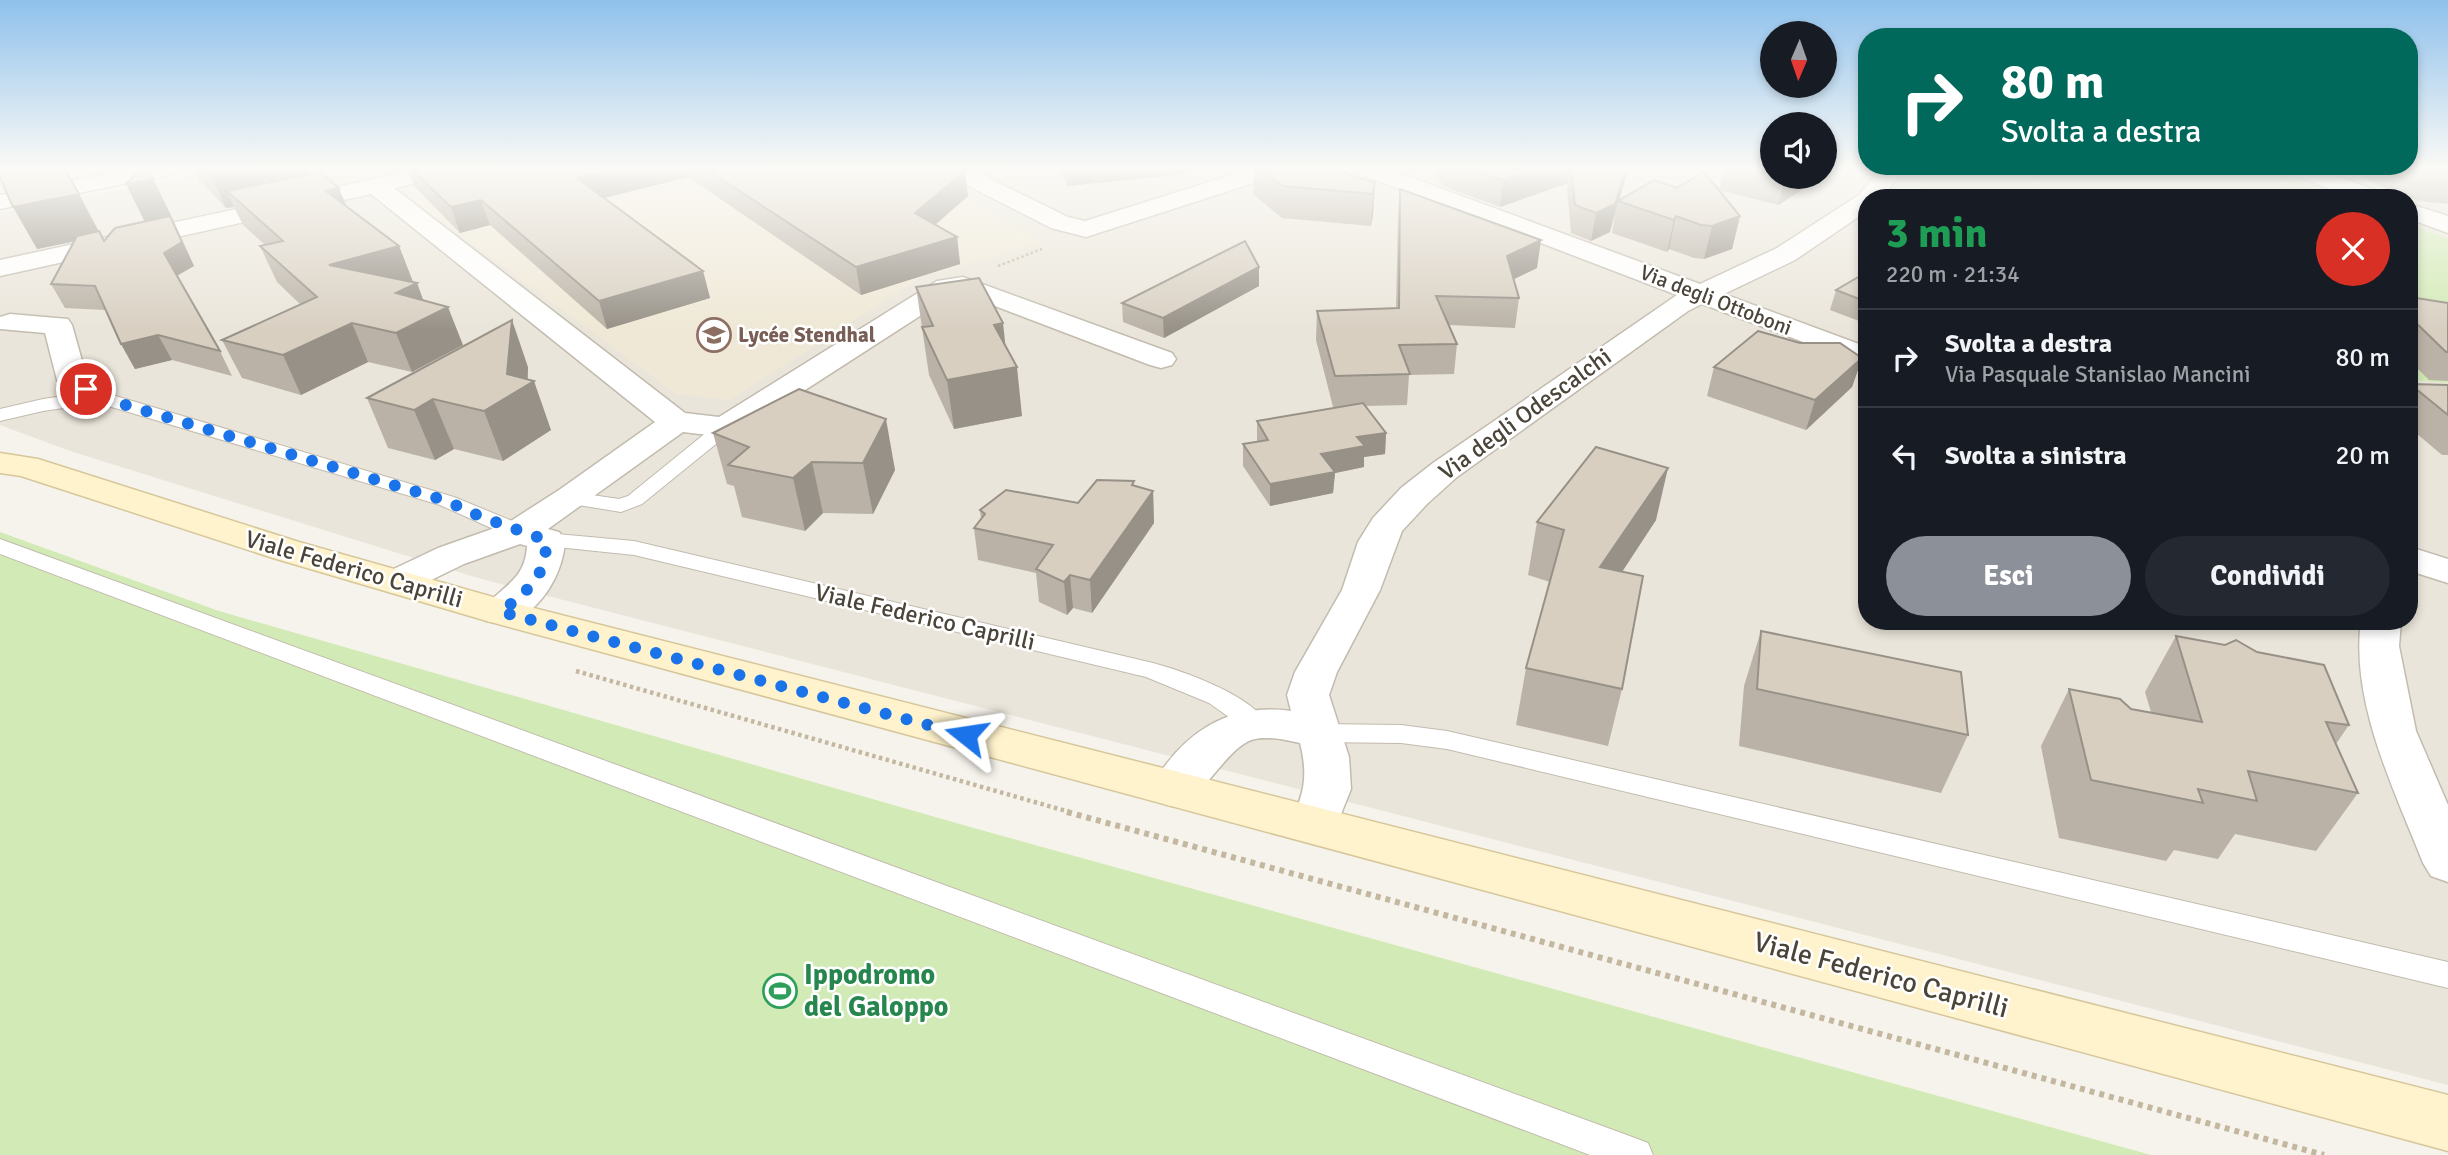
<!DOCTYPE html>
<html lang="it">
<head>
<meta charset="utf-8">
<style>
	body { margin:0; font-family:Signika,sans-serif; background:#242831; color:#f1f3f6; height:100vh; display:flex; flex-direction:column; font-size:26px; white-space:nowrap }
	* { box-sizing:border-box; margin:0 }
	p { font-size:23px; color:#9ea1a6 }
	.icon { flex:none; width:38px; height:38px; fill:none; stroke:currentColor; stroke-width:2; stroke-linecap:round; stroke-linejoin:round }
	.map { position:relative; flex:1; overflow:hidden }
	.side { position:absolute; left:1858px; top:189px; width:560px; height:441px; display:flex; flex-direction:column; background:#171b24; border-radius:28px; box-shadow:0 4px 10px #0003 }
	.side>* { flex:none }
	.guide { position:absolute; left:1858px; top:28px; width:560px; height:147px; border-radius:28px; box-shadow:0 4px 10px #0003; background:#00695c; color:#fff; overflow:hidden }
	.needle { width:46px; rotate:182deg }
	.buttons { position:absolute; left:1760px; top:21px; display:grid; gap:14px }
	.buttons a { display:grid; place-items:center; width:77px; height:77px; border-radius:50%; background:#171b24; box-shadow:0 4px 10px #0003; font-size:35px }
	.pin { position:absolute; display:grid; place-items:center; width:60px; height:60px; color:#fff; margin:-30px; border:4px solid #fff; border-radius:50%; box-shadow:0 2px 7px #0007 }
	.me { position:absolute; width:77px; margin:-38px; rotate:285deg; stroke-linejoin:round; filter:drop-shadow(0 0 5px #0008) }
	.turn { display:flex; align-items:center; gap:24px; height:147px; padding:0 28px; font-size:32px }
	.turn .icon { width:91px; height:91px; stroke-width:2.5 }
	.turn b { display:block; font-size:49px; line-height:60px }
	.round { display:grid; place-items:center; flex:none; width:74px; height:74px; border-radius:37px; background:#242831 }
	.head { display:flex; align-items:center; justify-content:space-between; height:119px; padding:0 28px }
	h1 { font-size:42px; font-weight:700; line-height:52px; color:#1e9e55 }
	.cta { display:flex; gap:14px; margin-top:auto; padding:14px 28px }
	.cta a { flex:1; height:80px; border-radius:42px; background:#8c9099; color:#fff; font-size:28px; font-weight:700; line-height:80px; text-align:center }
	.cta a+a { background:#242831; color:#f1f3f6 }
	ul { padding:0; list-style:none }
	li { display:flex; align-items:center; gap:21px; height:98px; padding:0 28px; border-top:2px solid #363941 }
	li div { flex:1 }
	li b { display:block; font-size:26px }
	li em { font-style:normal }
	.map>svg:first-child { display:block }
</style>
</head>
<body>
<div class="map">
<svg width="2448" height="1155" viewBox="0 0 2448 1155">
	<rect width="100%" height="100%" fill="#f6f3ec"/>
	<path fill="#eae5da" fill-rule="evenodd" d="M219,169h1554v8h52v-8h623v916l-1970,-507 -408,-127 -70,-26v-212zM1867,198h543v423h-543z"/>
	<polygon fill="#efe8d6" points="479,169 920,169 972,200 966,202 1043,243 922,277 730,400 676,394 396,187"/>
	<g fill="#d2eab5">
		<polygon points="1931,169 2246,169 2275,171 2343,198 1915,198"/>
		<polygon points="2410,224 2448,239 2448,383 2410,380"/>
		<polygon points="0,532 219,611 970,827 2151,1155 0,1155"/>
	</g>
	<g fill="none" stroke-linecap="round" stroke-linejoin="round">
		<g stroke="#c2bbae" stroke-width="2">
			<g id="lane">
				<polygon points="99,391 454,497 527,527 530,532 527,537 511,537 440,505 98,403 43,411 0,421 0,409 43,399"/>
				<polygon points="725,421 735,427 732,431 642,504 621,512 572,504 565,502 562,498 565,494 572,492 619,499 628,496 718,423"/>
				<path d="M546,533l88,8 519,122c30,8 95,31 112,58l-4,6 -9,3 -9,-3 -34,-24 -63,-26 -512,-122 -96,-10 -3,-5 3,-5z"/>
				<polygon points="0,539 1635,1138 1648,1143 1653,1155 1590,1155 0,554"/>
				<polygon points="1318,724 1401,725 1447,731 2448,962 2448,988 1447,749 1401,743 1318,742 1309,739 1305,733 1309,727"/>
			</g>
		</g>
		<g stroke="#c2bbae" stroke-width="3">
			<g id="street">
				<polygon points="131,169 174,169 171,174 163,176 0,209 0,195"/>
				<path d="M421,169h41l-3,5 -65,14 291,225 34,4 218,-136 26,-4 209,76 4,6 -4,6 -11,3 -11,-3 -184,-70 -12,-1 -217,140 -12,3 -42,-5 -135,97 11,3 6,8c-1,38 -35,92 -78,81l-6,-9c18,-26 44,-29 46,-66l-7,-2 -56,20 -53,26 -14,4 -14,-4 -5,-8 5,-8 55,-26 68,-24 53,-34 96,-68 -284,-228 -371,82v-16z"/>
				<polygon points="942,169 970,169 1068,217 1085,221 1251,169 1284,169 1281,174 1086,237 1051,228 945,174"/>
				<path d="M1357,169h31l312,115 77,-36 82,-53 22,-26h23l-22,29h-15v13l-72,49 -71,34 143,53v19l-165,-62 -14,7 -231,166 -30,27 -25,27 -22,59 -43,82 -8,23 20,62 2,32 -20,50 -17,5 -17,-5 -7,-13c13,-32 19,-47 10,-83 -14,-3 -35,-8 -49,-3 -28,11 -52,67 -79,66 -4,0 -11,-4 -15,-5l-7,-12c31,-55 77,-87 141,-78l-4,-16 8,-23 47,-82 16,-48 15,-24 28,-30 32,-25 244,-168 -317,-121z"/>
				<polygon points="2287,169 2318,169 2383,193 2387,198 2353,198 2290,174"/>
				<polygon points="2410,204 2448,216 2448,233 2410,219"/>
				<path d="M10,314l58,5 4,6 14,50 24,15 5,7 -5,7c-19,4 -42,-8 -53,-24l-12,-47 -45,-4v-12z"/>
				<polygon points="2410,547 2448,559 2448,583 2410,571"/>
				<path d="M2361,621h40l-2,25 17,85 32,74v77l-17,-6 -8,-13c-29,-74 -73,-161 -62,-242z"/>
			</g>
		</g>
		<g stroke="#d6c79b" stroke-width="3">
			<polygon id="secondary" points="0,453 38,459 299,542 514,603 2448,1095 2448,1151 487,621 273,558 21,476 0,473"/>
		</g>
		<polyline stroke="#c4b79f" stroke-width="2.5" stroke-dasharray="2.5 2.5" stroke-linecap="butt" points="998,266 1042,249"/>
		<polyline stroke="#c4b79f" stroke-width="4.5" stroke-dasharray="3.5 3.5" stroke-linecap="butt" points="576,671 1073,813"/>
		<polyline stroke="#c4b79f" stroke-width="6" stroke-dasharray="5 5" stroke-linecap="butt" points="1067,812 2324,1155"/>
		<use href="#lane" fill="#fff" fill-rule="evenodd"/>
		<use href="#street" fill="#fff" fill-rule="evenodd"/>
		<use href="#secondary" fill="#fff3cd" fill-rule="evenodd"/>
	</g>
	<g fill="#bab2a6">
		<polygon points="65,169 104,241 145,222 126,184 165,202 194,266 177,276 220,351 232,376 172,360 135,369 121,344 106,310 65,308 51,284 75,241 37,249"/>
		<polygon points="193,169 306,169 309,174 346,207 399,246 413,282 411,282 417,283 423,300 463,345 412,372 368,362 301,395 242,378 222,340 301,305 277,282 260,246 265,245 243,225 234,207 226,208 200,181"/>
		<polygon points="395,169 961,169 968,196 935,225 957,237 960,264 861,295 688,177 604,198 703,271 710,298 607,329 490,225 460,233 414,186 407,169 398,171"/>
		<polygon points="1060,169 1185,169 1185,174 1067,186"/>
		<polygon points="1254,169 1333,169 1375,183 1373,215 1371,226 1282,218 1253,194"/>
		<polygon points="1433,169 1628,169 1619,200 1740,216 1732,249 1704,259 1694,258 1669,249 1667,252 1612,233 1615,213 1610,232 1591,241 1571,233 1567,189 1568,183 1500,207 1443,186"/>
		<polygon points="1724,169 1773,169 1773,177 1823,177 1778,205 1719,190"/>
		<polygon points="2346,169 2448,169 2448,204 2418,201 2378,185"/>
		<polygon points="1400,189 1537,268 1514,279 1519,298 1515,328 1449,325 1457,344 1454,374 1409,375 1407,405 1365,406 1386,433 1385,454 1364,457 1364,467 1335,473 1333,493 1270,506 1243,466 1243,444 1257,442 1257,421 1341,407 1333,407 1316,340 1317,311 1396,309 1398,215"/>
		<polygon points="1259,267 1259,286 1164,338 1123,322 1122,303"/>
		<polygon points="1867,272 1867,324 1830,310 1836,290"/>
		<polygon points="916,287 1005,345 1022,416 954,429 929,375"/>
		<polygon points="2410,297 2448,303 2448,381 2429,380 2410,361"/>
		<polygon points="1800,343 1862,358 1852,387 1806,430 1707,396 1714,367"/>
		<polygon points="528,367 528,379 551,430 503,461 454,449 435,460 388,448 367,398"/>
		<polygon points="2410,384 2448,385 2448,455 2442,455 2410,428"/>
		<polygon points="799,389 895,470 873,514 823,513 805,531 742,517 734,486 727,484 713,433"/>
		<polygon points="1134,486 1153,491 1154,523 1092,613 1073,608 1067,615 1039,602 1036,573 978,560 974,528 981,519 980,510 1078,503"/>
		<polygon points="1656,520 1622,572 1622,689 1608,746 1516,725 1526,668 1550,582 1528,575 1537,522"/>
		<polygon points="1761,631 1968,735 1941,793 1739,746 1744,686"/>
		<polygon points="2176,636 2349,725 2336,744 2358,793 2316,851 2235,834 2218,859 2174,850 2166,861 2059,838 2041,746 2069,689 2131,709 2151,712 2145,692"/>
	</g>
	<g fill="#979187">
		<polygon points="149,169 194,266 176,276 147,226 126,184"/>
		<polygon points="208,169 306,169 315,189 227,191 234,207 226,208"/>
		<polygon points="397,169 407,169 398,171"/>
		<polygon points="615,169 686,169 688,177 584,203 577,178"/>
		<polygon points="1066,169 1185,169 1185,174 1067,186"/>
		<polygon points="1536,169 1570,169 1568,183 1500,207 1503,180"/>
		<polygon points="1626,169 1628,169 1619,201 1618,201 1610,232 1591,241 1596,213"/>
		<polygon points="1825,169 1836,169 1825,175"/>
		<polygon points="965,171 968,196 919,239 915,213"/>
		<polygon points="1786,177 1823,177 1778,205"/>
		<polygon points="1375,183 1373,215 1371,226 1373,194"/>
		<polygon points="339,188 353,222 326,191"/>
		<polygon points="79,194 101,236 37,249 13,207"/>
		<polygon points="481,200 490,225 460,233 451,207"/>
		<polygon points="1676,216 1669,249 1667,252 1674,220"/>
		<polygon points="1740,216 1732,249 1704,259 1712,226"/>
		<polygon points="957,237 960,264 861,295 856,267"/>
		<polygon points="1541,240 1537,268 1504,284 1507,256"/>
		<polygon points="399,246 413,282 345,302 329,265"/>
		<polygon points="1259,267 1259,286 1164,338 1163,318"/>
		<polygon points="703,271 710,298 607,329 599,301"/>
		<polygon points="417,283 429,316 448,307 463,345 412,372 396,333 396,293"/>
		<polygon points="512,320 528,367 527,385 534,381 551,430 503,461 484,411 507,374"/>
		<polygon points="352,323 368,362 301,395 283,355"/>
		<polygon points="1003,323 1008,369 1017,367 1022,416 954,429 947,380 994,325"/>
		<polygon points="158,335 172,360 135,369 121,344"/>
		<polygon points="1862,358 1852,387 1806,430 1815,400"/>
		<polygon points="433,399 454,449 435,460 414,410"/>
		<polygon points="886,419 895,470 873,514 863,463"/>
		<polygon points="1386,433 1385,454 1364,457 1364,467 1335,473 1333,493 1270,506 1270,484 1321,454 1357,437"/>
		<polygon points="812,462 823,513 805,531 793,478"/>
		<polygon points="1668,468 1656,520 1589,622 1600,567"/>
		<polygon points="1153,491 1154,523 1092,613 1090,580"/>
		<polygon points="1070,575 1073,608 1067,615 1064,582"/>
	</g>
	<g fill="#d8cfc1" stroke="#979187" stroke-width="2">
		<polygon points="0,169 65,169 79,194 13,207 0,178"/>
		<polygon points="140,169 148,169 153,179 126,184"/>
		<polygon points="411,169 615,169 577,178 703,271 599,301 481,200 451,207"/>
		<polygon points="706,169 961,169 965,171 915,213 957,237 856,267"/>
		<polygon points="1260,169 1333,169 1375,183 1373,194 1283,186"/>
		<polygon points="1471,169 1536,169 1503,180"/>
		<polygon points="1571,169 1626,169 1615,204 1596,213 1575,205"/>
		<polygon points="2432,169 2448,169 2448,171 2435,170"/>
		<polygon points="320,172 339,188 326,191 399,246 329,265 417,283 396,293 448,307 396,333 352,323 283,355 222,340 317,297 260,246 283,241 227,191"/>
		<polygon points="1704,172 1740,216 1712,226 1701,225 1676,216 1674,220 1618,201 1654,180 1677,188"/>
		<polygon points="1400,189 1541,240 1507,256 1519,298 1436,296 1457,344 1399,345 1410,374 1335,376 1317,311 1399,308"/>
		<polygon points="170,216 182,242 164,253 220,351 158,335 121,344 95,286 51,284 77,236 99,231 104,241 115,228"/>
		<polygon points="1245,241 1259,267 1163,318 1122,303"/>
		<polygon points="1867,272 1867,302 1836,290"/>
		<polygon points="979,278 1003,323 994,325 1017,367 947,380 922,327 933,326 916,287"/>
		<polygon points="2410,297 2448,303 2448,352 2446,352 2410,317"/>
		<polygon points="512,320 507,374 534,381 484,411 433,399 414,410 367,398"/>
		<polygon points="1758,331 1800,343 1840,343 1862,358 1815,400 1714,367"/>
		<polygon points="2410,384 2448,385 2448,415"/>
		<polygon points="799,389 886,419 863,463 812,462 793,478 728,465 749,447 713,433"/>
		<polygon points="1363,403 1386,433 1357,437 1365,446 1321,454 1335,472 1270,484 1243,444 1268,440 1257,421"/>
		<polygon points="1596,447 1668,468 1600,567 1643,576 1622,689 1526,668 1564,530 1537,522"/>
		<polygon points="1097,480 1134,481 1132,485 1153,491 1090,580 1070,575 1064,582 1036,569 1053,545 974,528 985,514 980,510 1006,490 1078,503"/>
		<polygon points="1761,631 1961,672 1968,735 1757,689"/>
		<polygon points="2176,636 2225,645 2236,640 2257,652 2324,665 2349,725 2326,722 2358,793 2248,771 2257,801 2198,789 2203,803 2091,780 2069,689 2120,699 2131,709 2202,722"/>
	</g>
	<linearGradient id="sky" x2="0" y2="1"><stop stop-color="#8fc1ec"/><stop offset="0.51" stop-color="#fbfaf6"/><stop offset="1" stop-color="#fbfaf6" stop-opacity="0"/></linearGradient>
	<rect width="2448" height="330" fill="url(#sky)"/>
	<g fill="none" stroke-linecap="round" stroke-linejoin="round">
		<path stroke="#1a73e8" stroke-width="12" stroke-dasharray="0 21.6" d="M86,389l13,8 348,104 32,15 67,24c1,37 -18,50 -45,72l465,123"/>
	</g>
	<defs>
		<g id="school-ring" transform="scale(1.75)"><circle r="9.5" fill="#fff" stroke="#8d6e63" stroke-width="1.5"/><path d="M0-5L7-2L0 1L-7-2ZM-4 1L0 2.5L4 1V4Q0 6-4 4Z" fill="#8d6e63"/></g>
		<g id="stadium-ring" transform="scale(1.75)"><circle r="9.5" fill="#fff" stroke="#2e9e5b" stroke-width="1.5"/><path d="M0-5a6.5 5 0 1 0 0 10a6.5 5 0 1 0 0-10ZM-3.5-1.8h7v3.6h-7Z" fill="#2e9e5b"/></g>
	</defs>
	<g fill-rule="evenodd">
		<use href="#school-ring" x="714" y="335"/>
		<use href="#stadium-ring" x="780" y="991"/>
	</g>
	<g text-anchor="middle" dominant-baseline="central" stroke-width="5" stroke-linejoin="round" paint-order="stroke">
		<g font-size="21" fill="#4b4439" stroke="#fff">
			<text transform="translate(1716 300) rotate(21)">Via degli Ottoboni</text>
		</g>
		<g font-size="21" font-weight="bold" fill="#785e54" stroke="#fff" text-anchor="start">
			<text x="738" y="335">Lycée Stendhal</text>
		</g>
		<g font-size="24" fill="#4b4439" stroke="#fff">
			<text transform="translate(1525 414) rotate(-36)">Via degli Odescalchi</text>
			<text transform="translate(354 569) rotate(16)">Viale Federico Caprilli</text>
			<text transform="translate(925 617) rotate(13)">Viale Federico Caprilli</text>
		</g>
		<g font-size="28" font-weight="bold" fill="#27864d" stroke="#fff" text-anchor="start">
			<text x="804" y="975">Ippodromo<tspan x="804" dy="32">del Galoppo</tspan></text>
		</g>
		<g font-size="28" fill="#4b4439" stroke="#fff">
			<text transform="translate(1881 975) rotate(15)">Viale Federico Caprilli</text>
		</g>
	</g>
</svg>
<div class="buttons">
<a><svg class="needle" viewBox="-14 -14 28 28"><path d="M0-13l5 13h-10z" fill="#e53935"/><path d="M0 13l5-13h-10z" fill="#9ea1a6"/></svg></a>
<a><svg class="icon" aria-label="sound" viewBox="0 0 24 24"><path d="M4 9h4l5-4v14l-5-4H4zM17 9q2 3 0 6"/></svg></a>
</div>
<div class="pin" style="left:86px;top:389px;background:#d93025"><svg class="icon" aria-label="arrive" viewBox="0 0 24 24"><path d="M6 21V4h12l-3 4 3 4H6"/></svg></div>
<svg class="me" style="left:966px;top:735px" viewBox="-20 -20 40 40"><path d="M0-17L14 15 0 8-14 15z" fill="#1a73e8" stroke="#fff" stroke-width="4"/></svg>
<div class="guide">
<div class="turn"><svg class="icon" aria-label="right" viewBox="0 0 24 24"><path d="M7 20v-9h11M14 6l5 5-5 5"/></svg><div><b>80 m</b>Svolta a destra</div></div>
</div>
<section class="side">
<div class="head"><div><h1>3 min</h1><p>220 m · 21:34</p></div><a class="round" style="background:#d93025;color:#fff"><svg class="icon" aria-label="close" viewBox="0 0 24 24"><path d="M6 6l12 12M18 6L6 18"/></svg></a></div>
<ul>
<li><svg class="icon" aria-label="right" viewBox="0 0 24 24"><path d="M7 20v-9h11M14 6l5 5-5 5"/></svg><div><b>Svolta a destra</b><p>Via Pasquale Stanislao Mancini</p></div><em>80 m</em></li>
<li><svg class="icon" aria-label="left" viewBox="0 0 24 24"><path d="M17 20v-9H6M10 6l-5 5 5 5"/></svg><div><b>Svolta a sinistra</b></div><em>20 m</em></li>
</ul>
<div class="cta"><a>Esci</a><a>Condividi</a></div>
</section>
</div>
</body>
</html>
